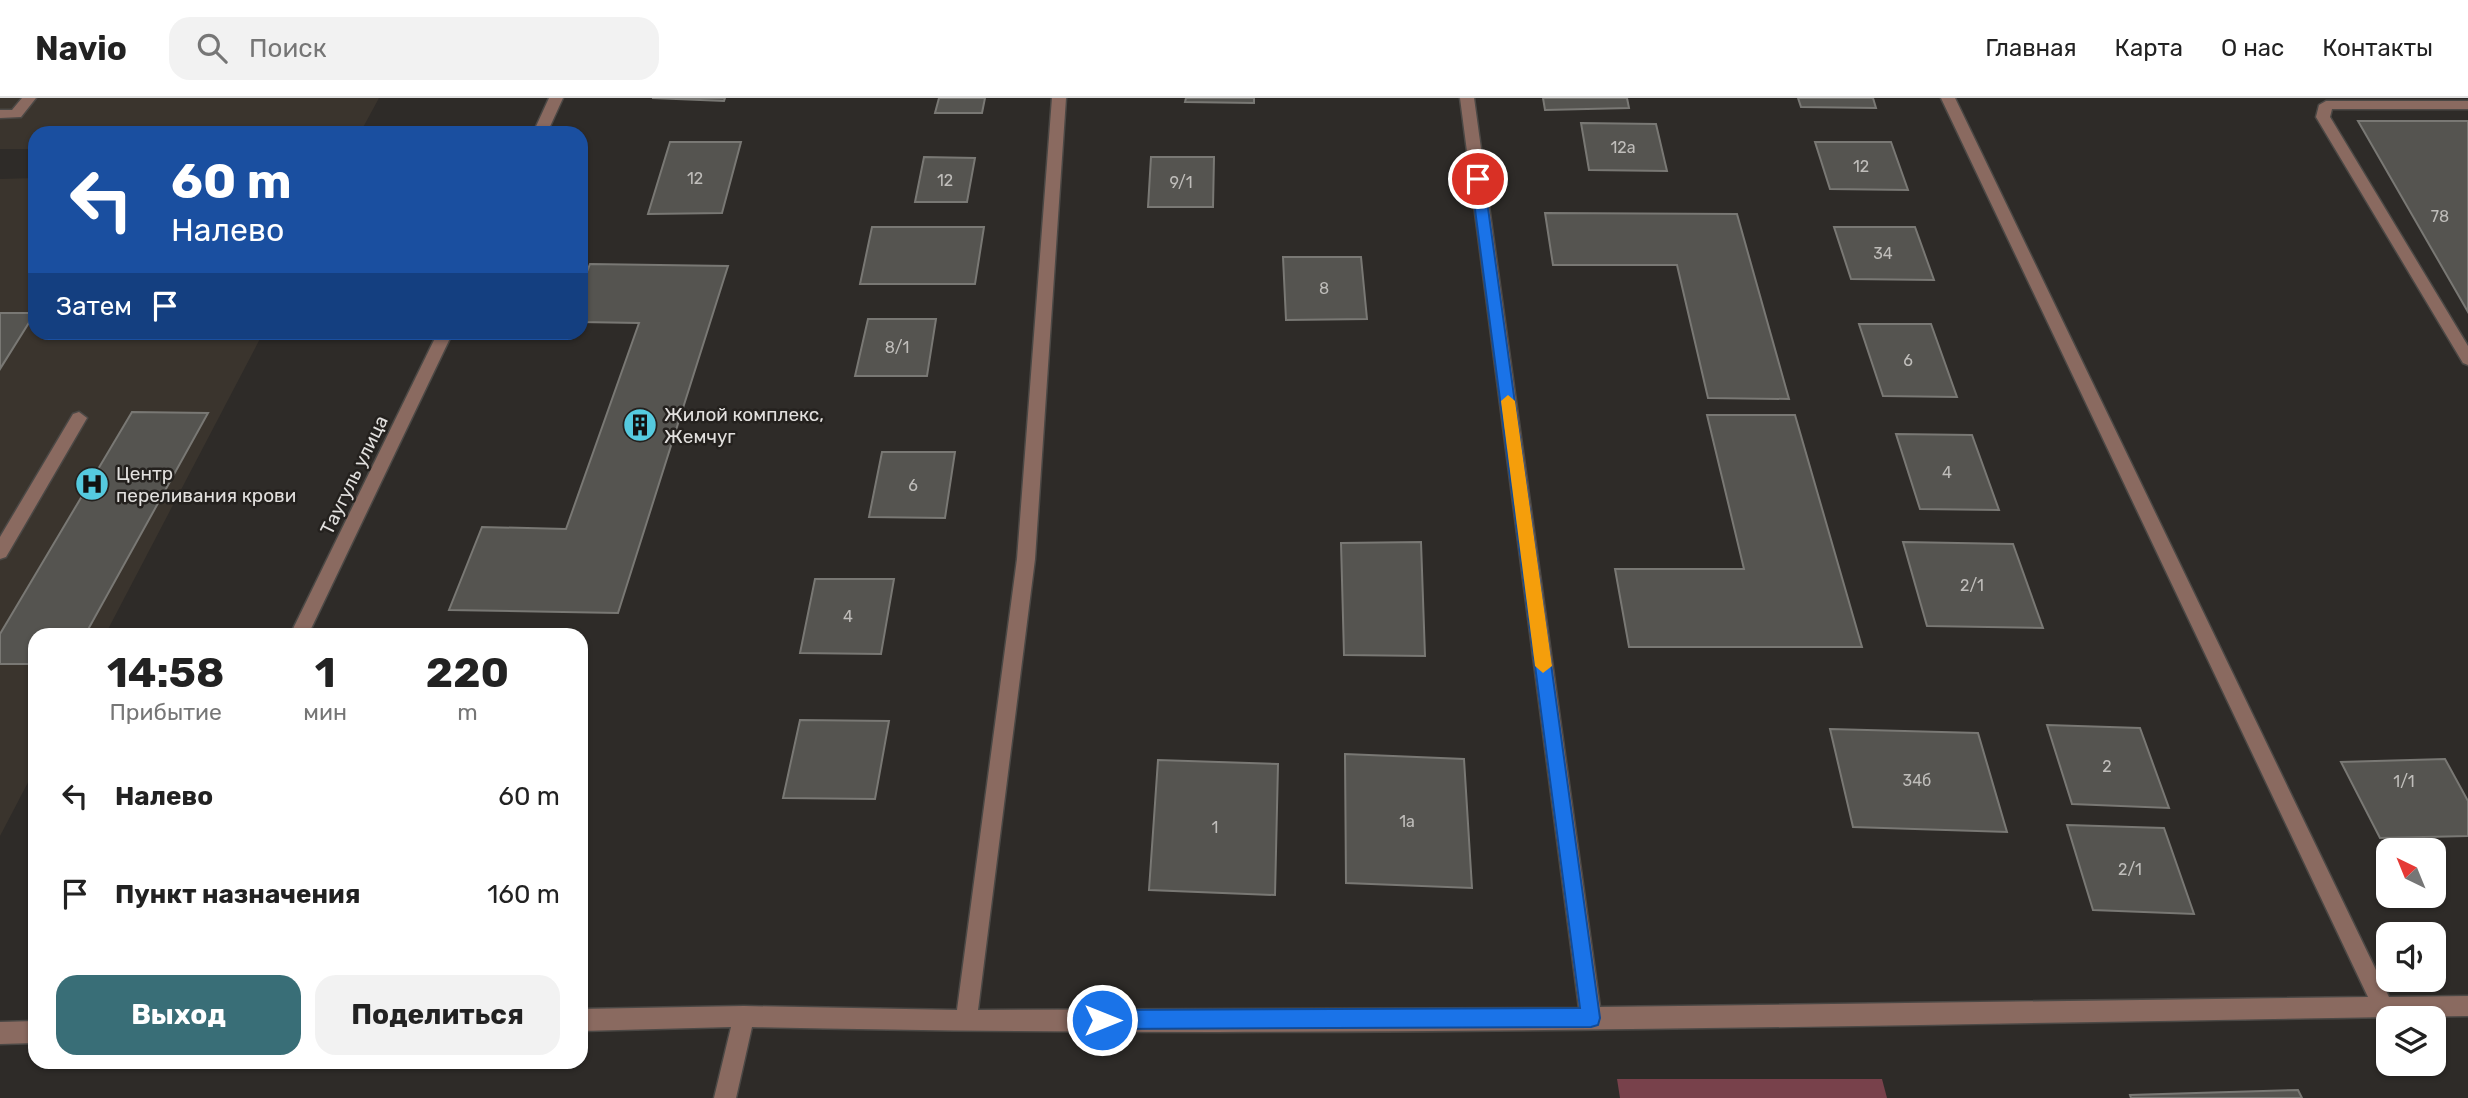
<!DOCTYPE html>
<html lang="ru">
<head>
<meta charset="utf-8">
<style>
	body { margin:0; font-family:Rubik,sans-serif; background:#f2f2f2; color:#222; height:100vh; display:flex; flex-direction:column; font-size:26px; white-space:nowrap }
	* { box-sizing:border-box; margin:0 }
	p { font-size:23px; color:#767676 }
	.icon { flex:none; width:38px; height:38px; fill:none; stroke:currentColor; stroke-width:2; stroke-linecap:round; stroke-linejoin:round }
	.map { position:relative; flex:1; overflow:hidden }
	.drawer { position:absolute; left:28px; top:530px; width:560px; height:441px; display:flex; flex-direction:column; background:#fff; border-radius:21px; box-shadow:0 2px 5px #0004 }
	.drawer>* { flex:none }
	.hud { position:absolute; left:28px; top:28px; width:560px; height:214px; border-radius:21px; box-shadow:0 2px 5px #0004; background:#1a4fa0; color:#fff; overflow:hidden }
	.needle { width:46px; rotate:317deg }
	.fabs { position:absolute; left:2376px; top:740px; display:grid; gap:14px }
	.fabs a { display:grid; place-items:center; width:70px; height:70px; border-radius:14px; background:#fff; box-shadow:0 2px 5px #0004; font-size:35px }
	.pin { position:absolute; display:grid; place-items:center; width:60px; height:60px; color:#fff; margin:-30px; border:4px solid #fff; border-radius:50%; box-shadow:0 2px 7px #0007 }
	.me { position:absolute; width:77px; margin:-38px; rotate:90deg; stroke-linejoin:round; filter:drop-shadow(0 0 5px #0008) }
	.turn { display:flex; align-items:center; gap:24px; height:147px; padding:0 28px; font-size:32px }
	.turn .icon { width:91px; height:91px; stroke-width:2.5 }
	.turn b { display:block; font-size:49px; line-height:60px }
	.then { display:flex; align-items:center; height:66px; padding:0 28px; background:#0003; gap:14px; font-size:26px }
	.eta { display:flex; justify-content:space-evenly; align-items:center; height:119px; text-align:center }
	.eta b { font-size:42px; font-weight:700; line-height:49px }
	.cta { display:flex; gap:14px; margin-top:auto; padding:14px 28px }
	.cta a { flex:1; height:80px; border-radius:21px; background:#396e77; color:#fff; font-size:28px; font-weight:700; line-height:80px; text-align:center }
	.cta a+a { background:#f2f2f2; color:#222 }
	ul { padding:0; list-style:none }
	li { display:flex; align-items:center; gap:21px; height:98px; padding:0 28px }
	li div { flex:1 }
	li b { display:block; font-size:26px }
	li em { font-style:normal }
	header { display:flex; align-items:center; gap:42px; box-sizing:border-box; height:98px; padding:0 35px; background:#fff; border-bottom:2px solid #e0e0e0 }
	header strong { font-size:33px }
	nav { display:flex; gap:38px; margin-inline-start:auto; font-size:24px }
	.search { width:490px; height:63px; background:#f2f2f2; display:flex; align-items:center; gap:18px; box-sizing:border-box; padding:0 24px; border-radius:21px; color:#767676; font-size:26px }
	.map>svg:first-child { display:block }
</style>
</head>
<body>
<header>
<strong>Navio</strong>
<div class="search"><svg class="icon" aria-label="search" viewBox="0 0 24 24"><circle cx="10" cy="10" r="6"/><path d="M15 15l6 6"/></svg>Поиск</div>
<nav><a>Главная</a><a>Карта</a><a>О нас</a><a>Контакты</a></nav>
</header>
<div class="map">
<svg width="2468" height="1000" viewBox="0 0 2468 1000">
	<rect width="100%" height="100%" fill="#2e2b28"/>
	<g fill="#3a342d">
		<polygon points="0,0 379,0 360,35 35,35 35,51 0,51"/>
		<polygon points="35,80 35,234 263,235 105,537 35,537 35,671 0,738 0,81"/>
	</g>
	<polygon fill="#78414b" points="1617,981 1882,981 1887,1000 1620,1000"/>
	<g fill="#555450" stroke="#797874" stroke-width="2">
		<polygon points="652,0 725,0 724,3"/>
		<polygon points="939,0 985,0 982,15 935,15"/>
		<polygon points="1186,0 1254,0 1254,5 1185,4"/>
		<polygon points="1543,0 1627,0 1629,10 1545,12"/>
		<polygon points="1798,0 1873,0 1876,10 1801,9"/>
		<polygon points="2358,23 2468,23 2468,214"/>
		<polygon points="1581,25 1656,26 1667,73 1589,72"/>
		<polygon points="670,44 741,44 722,115 648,116"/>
		<polygon points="1815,44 1891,44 1908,92 1830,91"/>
		<polygon points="924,59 975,60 967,104 915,104"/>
		<polygon points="1151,59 1214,59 1213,109 1148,109"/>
		<polygon points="1545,115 1737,116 1789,301 1708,300 1677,167 1553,167"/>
		<polygon points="872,129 984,129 975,186 860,186"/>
		<polygon points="1834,129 1915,129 1934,182 1851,181"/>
		<polygon points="1283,159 1361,159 1367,221 1286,222"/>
		<polygon points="590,166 728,168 618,515 449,512 482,429 566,431 639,225 581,224 581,189"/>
		<polygon points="0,215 35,215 0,271"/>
		<polygon points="868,221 936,221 927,278 855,278"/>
		<polygon points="1859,226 1931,226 1957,299 1883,298"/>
		<polygon points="132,314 208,315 85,537 35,537 35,566 0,566 0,536"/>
		<polygon points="1707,317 1795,317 1862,549 1629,549 1615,471 1744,471"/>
		<polygon points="1896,336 1972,337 1999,412 1920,411"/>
		<polygon points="882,354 955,354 945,420 869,419"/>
		<polygon points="1421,444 1425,558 1344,557 1341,445"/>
		<polygon points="1903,444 2013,446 2043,530 1927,528"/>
		<polygon points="815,481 894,481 881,556 800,555"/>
		<polygon points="800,622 889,623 875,701 783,700"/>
		<polygon points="2047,627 2140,630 2169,710 2072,706"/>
		<polygon points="1830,631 1978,635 2007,734 1853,729"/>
		<polygon points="1345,656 1464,661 1472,790 1346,785"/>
		<polygon points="2445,661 2468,703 2468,738 2380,740 2341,664"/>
		<polygon points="1158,662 1278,666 1275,797 1149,792"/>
		<polygon points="2067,727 2164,730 2194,816 2093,812"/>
		<polygon points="2298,992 2302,1000 2131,1000 2130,997"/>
	</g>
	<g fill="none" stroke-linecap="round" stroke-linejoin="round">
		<g stroke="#4b4845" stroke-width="3">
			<g id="minor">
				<polygon points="22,0 36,0 21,19 0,20 0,12 12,12"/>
				<polygon points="549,0 563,0 547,35 533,35"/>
				<path d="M1052,0h14l-31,461 -57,451 601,-2 -119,-910h14l126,909 768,-10 -427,-899h14l434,899 79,-1v20c-572,8 -1144,24 -1716,11l-16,71h-22l17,-71 -150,4v-22l163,-3 213,4 60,-451z"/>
				<polygon points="2326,3 2468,3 2468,11 2332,11 2330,19 2468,248 2468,267 2463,265 2316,19 2319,7"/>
				<polygon points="438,234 453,234 308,537 290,537"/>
				<polygon points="79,314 87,320 6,459 0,461 0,439 73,316"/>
				<polygon points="35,923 35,945 0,946 0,924"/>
			</g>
		</g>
		<use href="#minor" fill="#8a6a60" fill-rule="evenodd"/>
	</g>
	<polygon fill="#1a73e8" stroke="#114b97" stroke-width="2" points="1478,77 1484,81 1600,920 1598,927 1591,929 1102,931 1095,929 1093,922 1095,915 1102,912 1580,910 1471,81"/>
	<polygon fill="#f59e0b" points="1508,297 1515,303 1552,568 1543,575 1535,568 1501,303"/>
	<defs>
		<g id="building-disc" transform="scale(1.75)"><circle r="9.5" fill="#55cadf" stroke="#24211e"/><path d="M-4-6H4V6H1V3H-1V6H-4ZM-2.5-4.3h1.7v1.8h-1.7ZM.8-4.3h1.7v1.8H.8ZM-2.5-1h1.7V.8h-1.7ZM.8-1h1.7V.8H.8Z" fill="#111"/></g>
		<g id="hospital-disc" transform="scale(1.75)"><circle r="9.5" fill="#55cadf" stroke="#24211e"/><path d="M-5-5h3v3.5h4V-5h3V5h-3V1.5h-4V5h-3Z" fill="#111"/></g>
	</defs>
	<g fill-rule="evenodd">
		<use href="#building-disc" x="640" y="327"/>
		<use href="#hospital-disc" x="92" y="386"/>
	</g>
	<g text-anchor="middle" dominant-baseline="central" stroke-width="5" stroke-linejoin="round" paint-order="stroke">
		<g font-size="16" fill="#bfbdba">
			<text x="1623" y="49">12а</text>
			<text x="1861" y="68">12</text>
			<text x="695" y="80">12</text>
			<text x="945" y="82">12</text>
			<text x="1181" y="84">9/1</text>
			<text x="2440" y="118">78</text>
			<text x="1883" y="155">34</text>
			<text x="1324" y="190">8</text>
			<text x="897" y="249">8/1</text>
			<text x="1908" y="262">6</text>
			<text x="1947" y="374">4</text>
			<text x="913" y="387">6</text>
			<text x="1972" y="487">2/1</text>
			<text x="848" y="518">4</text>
			<text x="2107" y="668">2</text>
			<text x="1917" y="682">34б</text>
			<text x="2404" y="683">1/1</text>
			<text x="1407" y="723">1а</text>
			<text x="1215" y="729">1</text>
			<text x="2130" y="771">2/1</text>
		</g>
		<g font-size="19" fill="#e2e0de" stroke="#24211e" text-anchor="start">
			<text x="664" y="316">Жилой комплекс,<tspan x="664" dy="22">Жемчуг</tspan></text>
			<text x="116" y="375">Центр<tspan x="116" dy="22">переливания крови</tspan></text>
		</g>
		<g font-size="19" fill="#e2e0de" stroke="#24211e">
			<text transform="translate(354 377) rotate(-64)">Таугуль улица</text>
		</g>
	</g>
</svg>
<div class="fabs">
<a><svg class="needle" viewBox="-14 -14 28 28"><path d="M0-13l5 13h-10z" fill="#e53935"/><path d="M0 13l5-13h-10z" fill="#767676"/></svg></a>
<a><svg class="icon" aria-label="sound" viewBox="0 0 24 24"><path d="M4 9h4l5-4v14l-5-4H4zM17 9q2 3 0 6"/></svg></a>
<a><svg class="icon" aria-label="layers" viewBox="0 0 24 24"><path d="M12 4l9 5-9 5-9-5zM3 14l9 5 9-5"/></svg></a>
</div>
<div class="pin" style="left:1478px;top:81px;background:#d93025"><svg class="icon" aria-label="arrive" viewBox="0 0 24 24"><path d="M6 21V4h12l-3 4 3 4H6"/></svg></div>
<svg class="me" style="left:1102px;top:922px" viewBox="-20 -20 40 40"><circle r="17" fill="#1a73e8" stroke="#fff" stroke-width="3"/><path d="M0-11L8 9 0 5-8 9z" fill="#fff"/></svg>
<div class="hud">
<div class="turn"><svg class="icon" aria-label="left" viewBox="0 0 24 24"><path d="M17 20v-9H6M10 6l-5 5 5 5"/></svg><div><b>60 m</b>Налево</div></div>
<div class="then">Затем<svg class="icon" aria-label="arrive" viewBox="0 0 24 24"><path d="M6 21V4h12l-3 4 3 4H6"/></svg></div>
</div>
<section class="drawer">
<div class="eta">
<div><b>14:58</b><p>Прибытие</p></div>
<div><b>1</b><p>мин</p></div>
<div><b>220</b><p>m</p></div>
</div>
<ul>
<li><svg class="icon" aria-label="left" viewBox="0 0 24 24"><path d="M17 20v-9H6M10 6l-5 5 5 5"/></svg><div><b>Налево</b></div><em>60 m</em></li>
<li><svg class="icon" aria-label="arrive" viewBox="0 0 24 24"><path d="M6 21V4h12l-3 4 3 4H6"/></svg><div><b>Пункт назначения</b></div><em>160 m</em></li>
</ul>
<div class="cta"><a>Выход</a><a>Поделиться</a></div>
</section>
</div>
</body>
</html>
